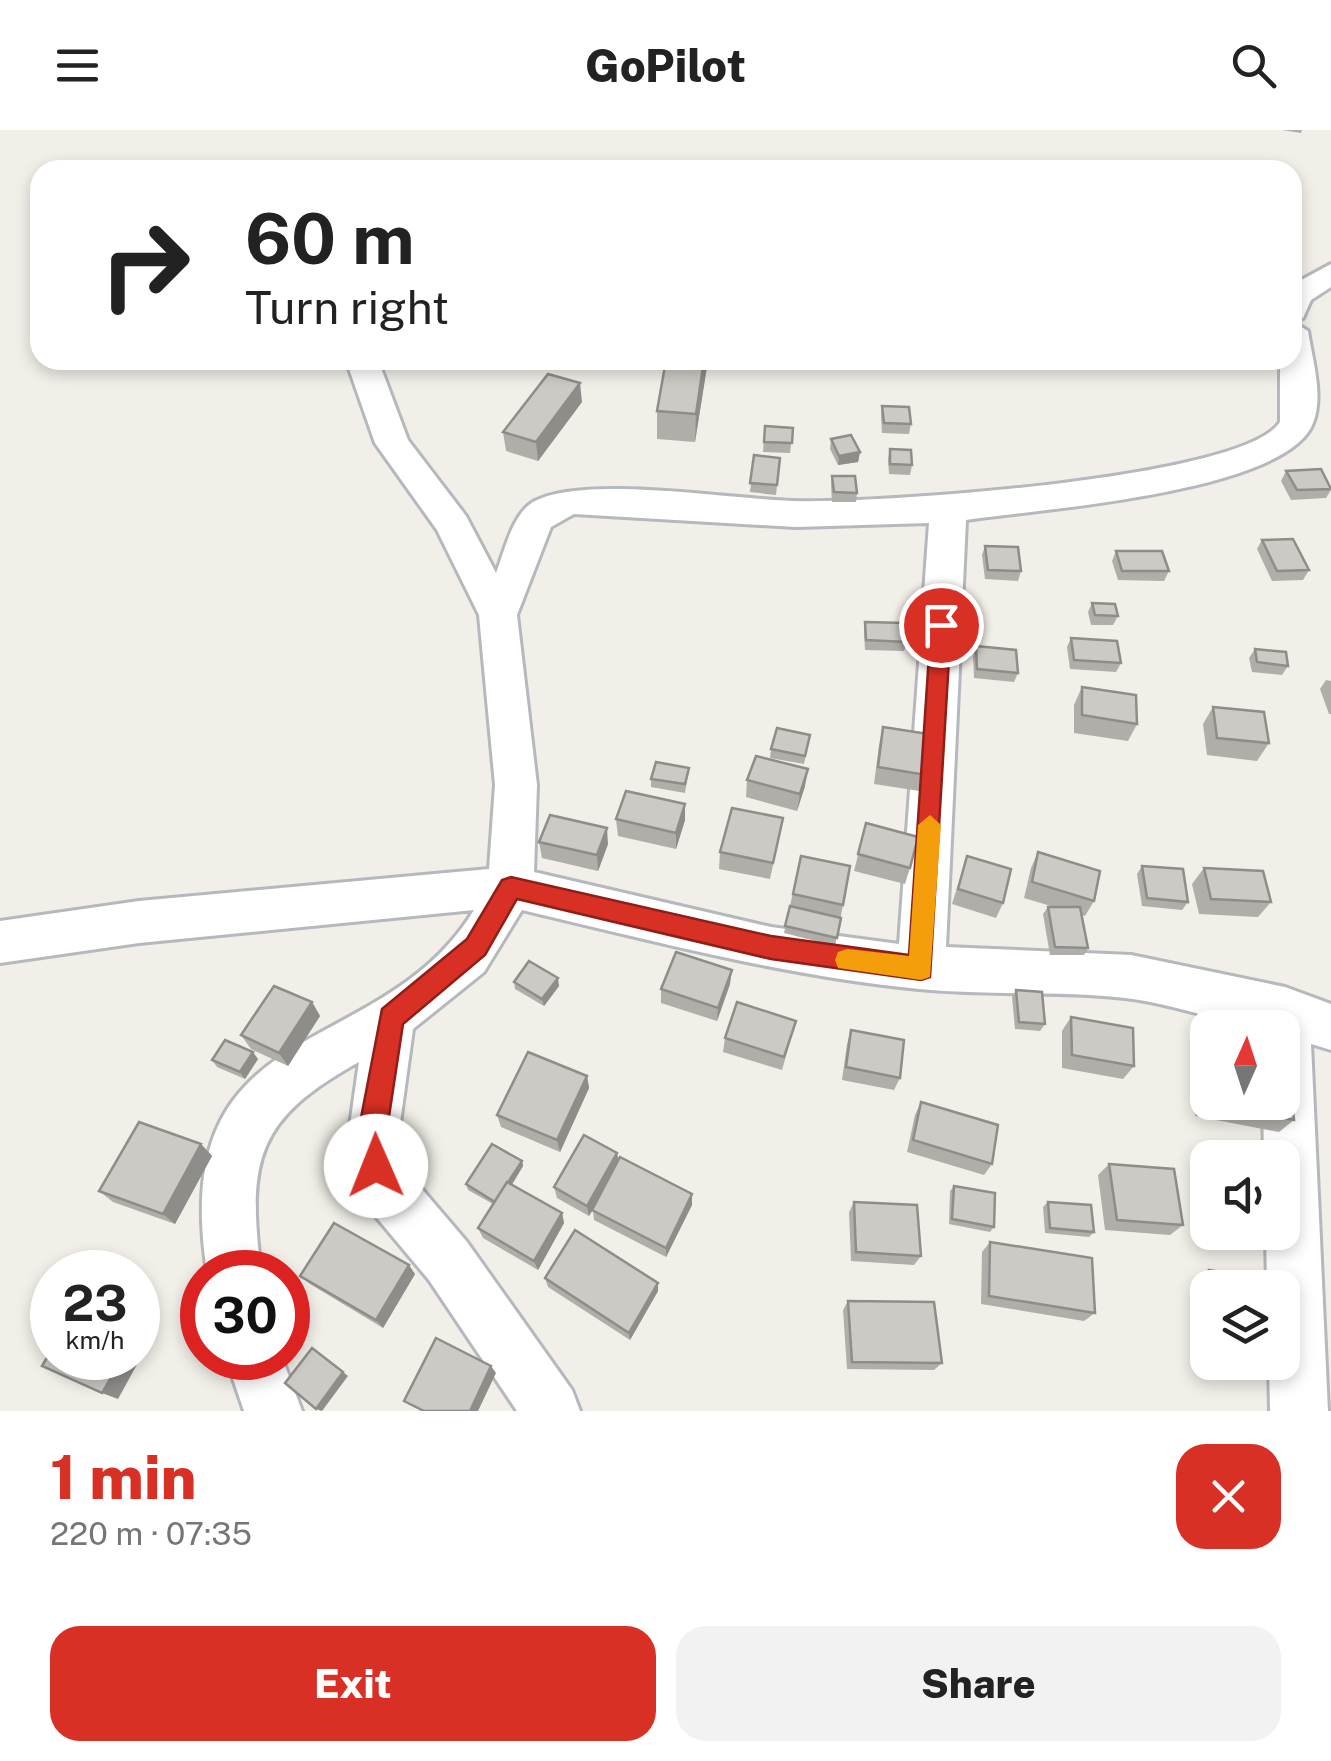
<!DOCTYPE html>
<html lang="en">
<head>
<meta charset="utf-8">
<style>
	body { margin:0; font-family:"Public Sans",sans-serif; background:#f2f2f2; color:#222; height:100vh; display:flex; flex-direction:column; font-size:38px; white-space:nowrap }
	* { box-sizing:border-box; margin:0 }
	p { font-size:32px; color:#767676 }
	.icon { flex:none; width:55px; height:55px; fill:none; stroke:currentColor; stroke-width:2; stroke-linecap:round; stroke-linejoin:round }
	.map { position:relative; height:1281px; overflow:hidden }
	.panel { display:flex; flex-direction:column; background:#fff; flex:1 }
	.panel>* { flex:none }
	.hud { position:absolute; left:30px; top:30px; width:1272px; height:210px; border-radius:30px; box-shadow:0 5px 15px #0003; background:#fff; color:#222; overflow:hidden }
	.needle { width:65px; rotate:3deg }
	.tools { position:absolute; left:1190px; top:880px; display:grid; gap:20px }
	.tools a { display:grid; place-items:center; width:110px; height:110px; border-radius:20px; background:#fff; box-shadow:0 5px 15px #0003; font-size:50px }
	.speed { position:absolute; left:30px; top:1120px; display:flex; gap:20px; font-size:50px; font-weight:700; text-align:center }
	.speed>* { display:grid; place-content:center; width:130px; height:130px; border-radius:50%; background:#fff; box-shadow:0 5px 15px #0003; line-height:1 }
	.speed small { font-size:25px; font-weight:400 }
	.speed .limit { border:15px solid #d22; background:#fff; color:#111 }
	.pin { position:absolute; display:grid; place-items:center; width:85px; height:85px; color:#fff; margin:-42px; border:5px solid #fff; border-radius:50%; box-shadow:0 2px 10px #0007 }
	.me { position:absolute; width:110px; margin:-55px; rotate:359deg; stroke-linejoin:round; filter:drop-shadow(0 0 8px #0008) }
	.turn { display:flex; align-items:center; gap:35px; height:210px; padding:0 50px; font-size:45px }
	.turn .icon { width:130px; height:130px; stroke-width:2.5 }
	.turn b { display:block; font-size:70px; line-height:85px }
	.round { display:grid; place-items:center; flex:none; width:105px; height:105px; border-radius:30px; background:#f2f2f2 }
	.head { display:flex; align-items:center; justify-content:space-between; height:170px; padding:0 50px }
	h1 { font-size:60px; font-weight:800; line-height:75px; color:#d93025 }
	.primary-button { display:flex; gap:20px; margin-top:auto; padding:20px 50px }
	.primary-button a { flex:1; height:115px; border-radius:30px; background:#d93025; color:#fff; font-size:40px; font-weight:800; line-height:115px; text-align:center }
	.primary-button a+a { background:#f2f2f2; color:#222 }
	header { display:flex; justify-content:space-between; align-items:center; height:130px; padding:0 50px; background:#fff; font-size:45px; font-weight:800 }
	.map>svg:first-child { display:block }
</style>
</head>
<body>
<header><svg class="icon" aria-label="menu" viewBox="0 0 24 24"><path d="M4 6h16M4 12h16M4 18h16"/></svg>GoPilot<svg class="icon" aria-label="search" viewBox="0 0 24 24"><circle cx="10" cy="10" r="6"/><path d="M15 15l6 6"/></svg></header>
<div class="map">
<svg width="1331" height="1281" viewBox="0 0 1331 1281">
	<rect width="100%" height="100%" fill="#f1efe8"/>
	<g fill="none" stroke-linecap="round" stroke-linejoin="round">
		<g stroke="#b5b8bc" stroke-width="6">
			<g id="minor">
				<polygon points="1331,134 1331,157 1311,170 1303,188 1292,190 1292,155"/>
				<path d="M1292,191l16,10c4,27 16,65 5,92 -27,70 -275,86 -347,97l-20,427 185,8 154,32 46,17v46l-20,-6 17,367h-58l-1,-49h13v-74h-15l-1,-56h16v-74h-18l-1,-56h19v-74c-50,0 -98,-22 -149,-29 -70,-9 -143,-3 -214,-10 -135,-13 -265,-48 -397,-79l-38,62 -71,57 -13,94 4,45 63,74 105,148 8,21h-63l-88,-131 -67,-80 -15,-53 12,-85c-103,57 -112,98 -98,210h-54c-41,-264 172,-206 267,-362l-335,33 -139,20v-42l139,-20 350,-32 6,-84 -16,-170 -42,-85 -62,-87 -29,-83h32l30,80 58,76 30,57c9,-22 16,-60 39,-72 51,-26 195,-2 257,0 77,3 452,-21 488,-79v-62h12zM574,384l222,13 133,-4 -30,421 -128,-17 -237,-55 3,-87 -20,-170 34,-88z"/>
				<polygon points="226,1228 282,1228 302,1281 244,1281"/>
			</g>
		</g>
		<use href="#minor" fill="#fff" fill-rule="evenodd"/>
	</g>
	<g fill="#afaea9">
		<polygon points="1282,0 1302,0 1301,3"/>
		<polygon points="666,230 708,230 695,312 657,309 657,281"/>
		<polygon points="582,272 538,331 506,321 503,302"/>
		<polygon points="882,276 911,294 909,304 882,303 881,286"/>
		<polygon points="765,296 793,298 790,323 763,322"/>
		<polygon points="831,309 860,322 858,332 838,335 830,319"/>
		<polygon points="890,319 912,335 910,345 889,344 888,329"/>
		<polygon points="754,325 780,328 776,365 750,362"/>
		<polygon points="1286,341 1331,359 1331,360 1326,368 1291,370 1281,351"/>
		<polygon points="832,346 857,363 856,372 832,372 831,355"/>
		<polygon points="1262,410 1309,440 1303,450 1272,451 1257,419"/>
		<polygon points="985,416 1021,441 1018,451 985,449 982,425"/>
		<polygon points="1116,421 1169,441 1164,451 1118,450 1112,431"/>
		<polygon points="1092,473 1118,486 1113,495 1091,495 1088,482"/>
		<polygon points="865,492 907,512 904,521 865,520 864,501"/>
		<polygon points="1071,508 1121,533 1116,542 1070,539 1067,517"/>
		<polygon points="976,516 1018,543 1014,552 974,548 973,526"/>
		<polygon points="1255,519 1288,536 1282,545 1252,542 1249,528"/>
		<polygon points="1326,550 1331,551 1331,584 1329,584 1320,559"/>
		<polygon points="1082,557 1137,594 1128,611 1074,603 1074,575"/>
		<polygon points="1213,577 1269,613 1257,631 1207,625 1203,594"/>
		<polygon points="883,597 932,646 926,662 874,654 879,615"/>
		<polygon points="810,605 804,634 770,628 771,619"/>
		<polygon points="689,638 685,663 651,657 651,649"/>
		<polygon points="747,650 805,656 797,681 746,667"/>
		<polygon points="685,674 685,690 676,719 618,706 616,689"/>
		<polygon points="783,688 770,749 719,739 720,722"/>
		<polygon points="866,693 910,738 905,754 854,741"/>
		<polygon points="539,712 608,714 598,741 542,728"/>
		<polygon points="1038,722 1094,771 1085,786 1082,785 1088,818 1084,825 1050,825 1043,784 1048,777 1054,777 1024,768 1031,738"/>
		<polygon points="801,726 843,775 835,816 784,803"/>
		<polygon points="967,726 1003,773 996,788 952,774"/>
		<polygon points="1142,736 1188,772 1182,780 1142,776 1137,744"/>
		<polygon points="1204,738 1271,772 1258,787 1199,784 1192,754"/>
		<polygon points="514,852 559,856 544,876 515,859"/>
		<polygon points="730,854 717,891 661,873 661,859"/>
		<polygon points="1016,860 1045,894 1040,901 1015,899 1012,867"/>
		<polygon points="312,872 320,886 288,936 251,919 241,905"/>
		<polygon points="1071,887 1134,936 1123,949 1062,938 1062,901"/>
		<polygon points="796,891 782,940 723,922 725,908"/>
		<polygon points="851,900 900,948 894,960 842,950 847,914"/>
		<polygon points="1205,923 1294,990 1279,1002 1195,986 1193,936"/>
		<polygon points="258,929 245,949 217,937 212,930"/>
		<polygon points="587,946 589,958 560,1022 501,997 497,985"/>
		<polygon points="921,972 992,1034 984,1045 907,1022 915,985"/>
		<polygon points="201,1014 212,1026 175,1094 113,1072 99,1061"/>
		<polygon points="617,1023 618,1030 692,1064 692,1075 666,1127 594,1090 593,1080 589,1086 557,1068 554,1057"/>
		<polygon points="522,1031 523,1036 512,1055 562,1083 564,1093 538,1140 483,1108 478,1098 493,1074 468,1060 466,1054"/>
		<polygon points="1109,1034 1183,1095 1170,1105 1105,1100 1098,1045"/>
		<polygon points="1208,1037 1208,1071 1205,1070 1205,1039"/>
		<polygon points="954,1056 994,1097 990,1102 949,1094 950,1061"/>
		<polygon points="854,1072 921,1126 914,1135 851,1131 849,1082"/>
		<polygon points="1048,1072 1094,1102 1089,1107 1045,1103 1043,1077"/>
		<polygon points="990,1112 1095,1183 1084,1191 981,1174 982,1122"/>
		<polygon points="1209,1140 1281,1158 1208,1158 1208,1201 1199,1200 1196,1149"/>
		<polygon points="415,1144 383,1198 310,1154 300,1146"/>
		<polygon points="545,1148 658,1161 630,1210 548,1157"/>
		<polygon points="848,1171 942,1233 934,1240 847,1239 843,1180"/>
	</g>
	<g fill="#8f8d8a">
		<polygon points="704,230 708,230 695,312 696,284"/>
		<polygon points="580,253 582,272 538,331 536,312"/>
		<polygon points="860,322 858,332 838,335 839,326"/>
		<polygon points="808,639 805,656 797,681 800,664"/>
		<polygon points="685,674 685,690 676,719 676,703"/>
		<polygon points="607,698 608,714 598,741 597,725"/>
		<polygon points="732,840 730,854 717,891 718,878"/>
		<polygon points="558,848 559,856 544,876 542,869"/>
		<polygon points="312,872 320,886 288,936 279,923"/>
		<polygon points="253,922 258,929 245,949 240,942"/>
		<polygon points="587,946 589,958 560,1022 557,1010"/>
		<polygon points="201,1014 212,1026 175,1094 163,1084"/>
		<polygon points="617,1023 619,1034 589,1086 587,1076"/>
		<polygon points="522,1031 523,1036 498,1077 496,1072"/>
		<polygon points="692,1064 692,1075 666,1127 666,1118"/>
		<polygon points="562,1083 564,1093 538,1140 534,1131"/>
		<polygon points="409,1135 415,1144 383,1198 376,1190"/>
		<polygon points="658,1153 658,1161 630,1210 629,1203"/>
		<polygon points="138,1216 145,1220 118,1269 102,1263 122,1228 138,1228"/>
		<polygon points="491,1236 496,1243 478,1281 470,1281"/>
		<polygon points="343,1242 348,1246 322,1281 316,1279"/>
	</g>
	<g fill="#cccac5" stroke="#8f8d8a" stroke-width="2.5">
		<polygon points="666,230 704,230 696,284 657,281"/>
		<polygon points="548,244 580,253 536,312 503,302"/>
		<polygon points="882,276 909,277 911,294 884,293"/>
		<polygon points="765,296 793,298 792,313 764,312"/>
		<polygon points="851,305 860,322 839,326 831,309"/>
		<polygon points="890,319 911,320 912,335 890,334"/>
		<polygon points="754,325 780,328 777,355 750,353"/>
		<polygon points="1321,339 1331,359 1297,360 1286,341"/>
		<polygon points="832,346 855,346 857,363 834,362"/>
		<polygon points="1293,409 1309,440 1277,441 1262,410"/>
		<polygon points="985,416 1018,417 1021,441 988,440"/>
		<polygon points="1116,421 1162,421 1169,441 1122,441"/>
		<polygon points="1092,473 1115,474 1118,486 1095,485"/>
		<polygon points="865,492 905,493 907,512 866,510"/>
		<polygon points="1071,508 1117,511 1121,533 1074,530"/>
		<polygon points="976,516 1016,520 1018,543 977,539"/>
		<polygon points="1255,519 1286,522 1288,536 1257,532"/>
		<polygon points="1082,557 1136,565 1137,594 1082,585"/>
		<polygon points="1213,577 1264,582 1269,613 1217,608"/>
		<polygon points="883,597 935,605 932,646 878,637"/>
		<polygon points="777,598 810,605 805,626 771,619"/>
		<polygon points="756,626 808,639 800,664 747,650"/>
		<polygon points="656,632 689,638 685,654 651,649"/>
		<polygon points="626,661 685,674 676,703 616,689"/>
		<polygon points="732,678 783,688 773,733 720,722"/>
		<polygon points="550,685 607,698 597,725 539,712"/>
		<polygon points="866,693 918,707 910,738 858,724"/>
		<polygon points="1038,722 1100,741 1094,771 1032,752"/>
		<polygon points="801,726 850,736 843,775 793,764"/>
		<polygon points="967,726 1011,739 1003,773 958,759"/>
		<polygon points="1142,736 1183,739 1188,772 1147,768"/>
		<polygon points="1204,738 1263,741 1271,772 1211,769"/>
		<polygon points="790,776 841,788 837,808 785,796"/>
		<polygon points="1048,777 1080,777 1088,818 1055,817"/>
		<polygon points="676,822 732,840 718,878 661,859"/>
		<polygon points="529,831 558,848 542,869 514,852"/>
		<polygon points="274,856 312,872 279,923 241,905"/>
		<polygon points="1016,860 1042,862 1045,894 1019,892"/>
		<polygon points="737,872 796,891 784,927 725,908"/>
		<polygon points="1071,887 1133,898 1134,936 1072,925"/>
		<polygon points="851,900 904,910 900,948 846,937"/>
		<polygon points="225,910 253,922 240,942 212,930"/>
		<polygon points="528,922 587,946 557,1010 497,985"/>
		<polygon points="1205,923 1208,923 1208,964"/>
		<polygon points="1282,936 1289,938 1294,990 1208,974 1282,972"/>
		<polygon points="921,972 998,995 992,1034 913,1010"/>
		<polygon points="139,992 201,1014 163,1084 99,1061"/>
		<polygon points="584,1005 617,1023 587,1076 554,1057"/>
		<polygon points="492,1014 522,1031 495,1072 466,1054"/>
		<polygon points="620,1027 692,1064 666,1118 592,1080"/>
		<polygon points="1109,1034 1174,1039 1183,1095 1117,1090"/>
		<polygon points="507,1052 562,1083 534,1131 478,1098"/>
		<polygon points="954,1056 995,1063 994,1097 952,1089"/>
		<polygon points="854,1072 917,1075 921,1126 856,1122"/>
		<polygon points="1048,1072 1091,1075 1094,1102 1050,1098"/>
		<polygon points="334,1093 409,1135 376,1190 300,1146"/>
		<polygon points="575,1100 658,1153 629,1203 545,1148"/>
		<polygon points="990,1112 1092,1128 1095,1183 989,1166"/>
		<polygon points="1209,1140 1280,1152 1281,1158 1211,1158"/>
		<polygon points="848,1171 934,1172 942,1233 852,1232"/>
		<polygon points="1282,1171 1286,1205 1282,1204"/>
		<polygon points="436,1208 491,1236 470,1281 424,1281 404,1271"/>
		<polygon points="312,1218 343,1242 316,1279 285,1253"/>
		<polygon points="52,1219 52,1228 122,1228 102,1263 42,1236"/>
	</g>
	<polygon fill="#d93025" stroke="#8d1f18" stroke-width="2.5" points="941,487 951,495 930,847 921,850 771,829 517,769 485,825 403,894 388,993 390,1036 386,1046 376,1050 366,1046 360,993 382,879 467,809 502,750 511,747 771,806 909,825 931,495"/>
	<polygon fill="#f59e0b" points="930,685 941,695 930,847 921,850 838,838 835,830 838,822 847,819 909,826 918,695"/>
</svg>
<div class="tools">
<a><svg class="needle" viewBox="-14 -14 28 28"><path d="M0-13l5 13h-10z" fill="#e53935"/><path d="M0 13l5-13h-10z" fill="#767676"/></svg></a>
<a><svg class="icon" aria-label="sound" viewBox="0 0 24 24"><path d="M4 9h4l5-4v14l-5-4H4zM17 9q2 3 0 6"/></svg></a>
<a><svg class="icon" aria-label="layers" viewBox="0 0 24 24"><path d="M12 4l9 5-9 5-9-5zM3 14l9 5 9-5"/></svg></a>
</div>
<div class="speed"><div>23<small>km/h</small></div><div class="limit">30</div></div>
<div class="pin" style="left:941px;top:495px;background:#d93025"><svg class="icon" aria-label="arrive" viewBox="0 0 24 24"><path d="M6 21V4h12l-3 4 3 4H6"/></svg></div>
<svg class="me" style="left:376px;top:1036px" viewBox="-20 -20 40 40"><circle r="19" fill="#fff"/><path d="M0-13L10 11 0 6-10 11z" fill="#d93025"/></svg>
<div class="hud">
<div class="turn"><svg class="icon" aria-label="right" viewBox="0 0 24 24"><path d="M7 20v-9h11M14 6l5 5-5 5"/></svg><div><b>60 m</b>Turn right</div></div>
</div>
</div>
<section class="panel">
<div class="head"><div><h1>1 min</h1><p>220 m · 07:35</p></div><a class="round" style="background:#d93025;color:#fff"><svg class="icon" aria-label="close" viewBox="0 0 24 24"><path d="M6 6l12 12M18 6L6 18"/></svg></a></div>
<div class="primary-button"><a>Exit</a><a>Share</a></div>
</section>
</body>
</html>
